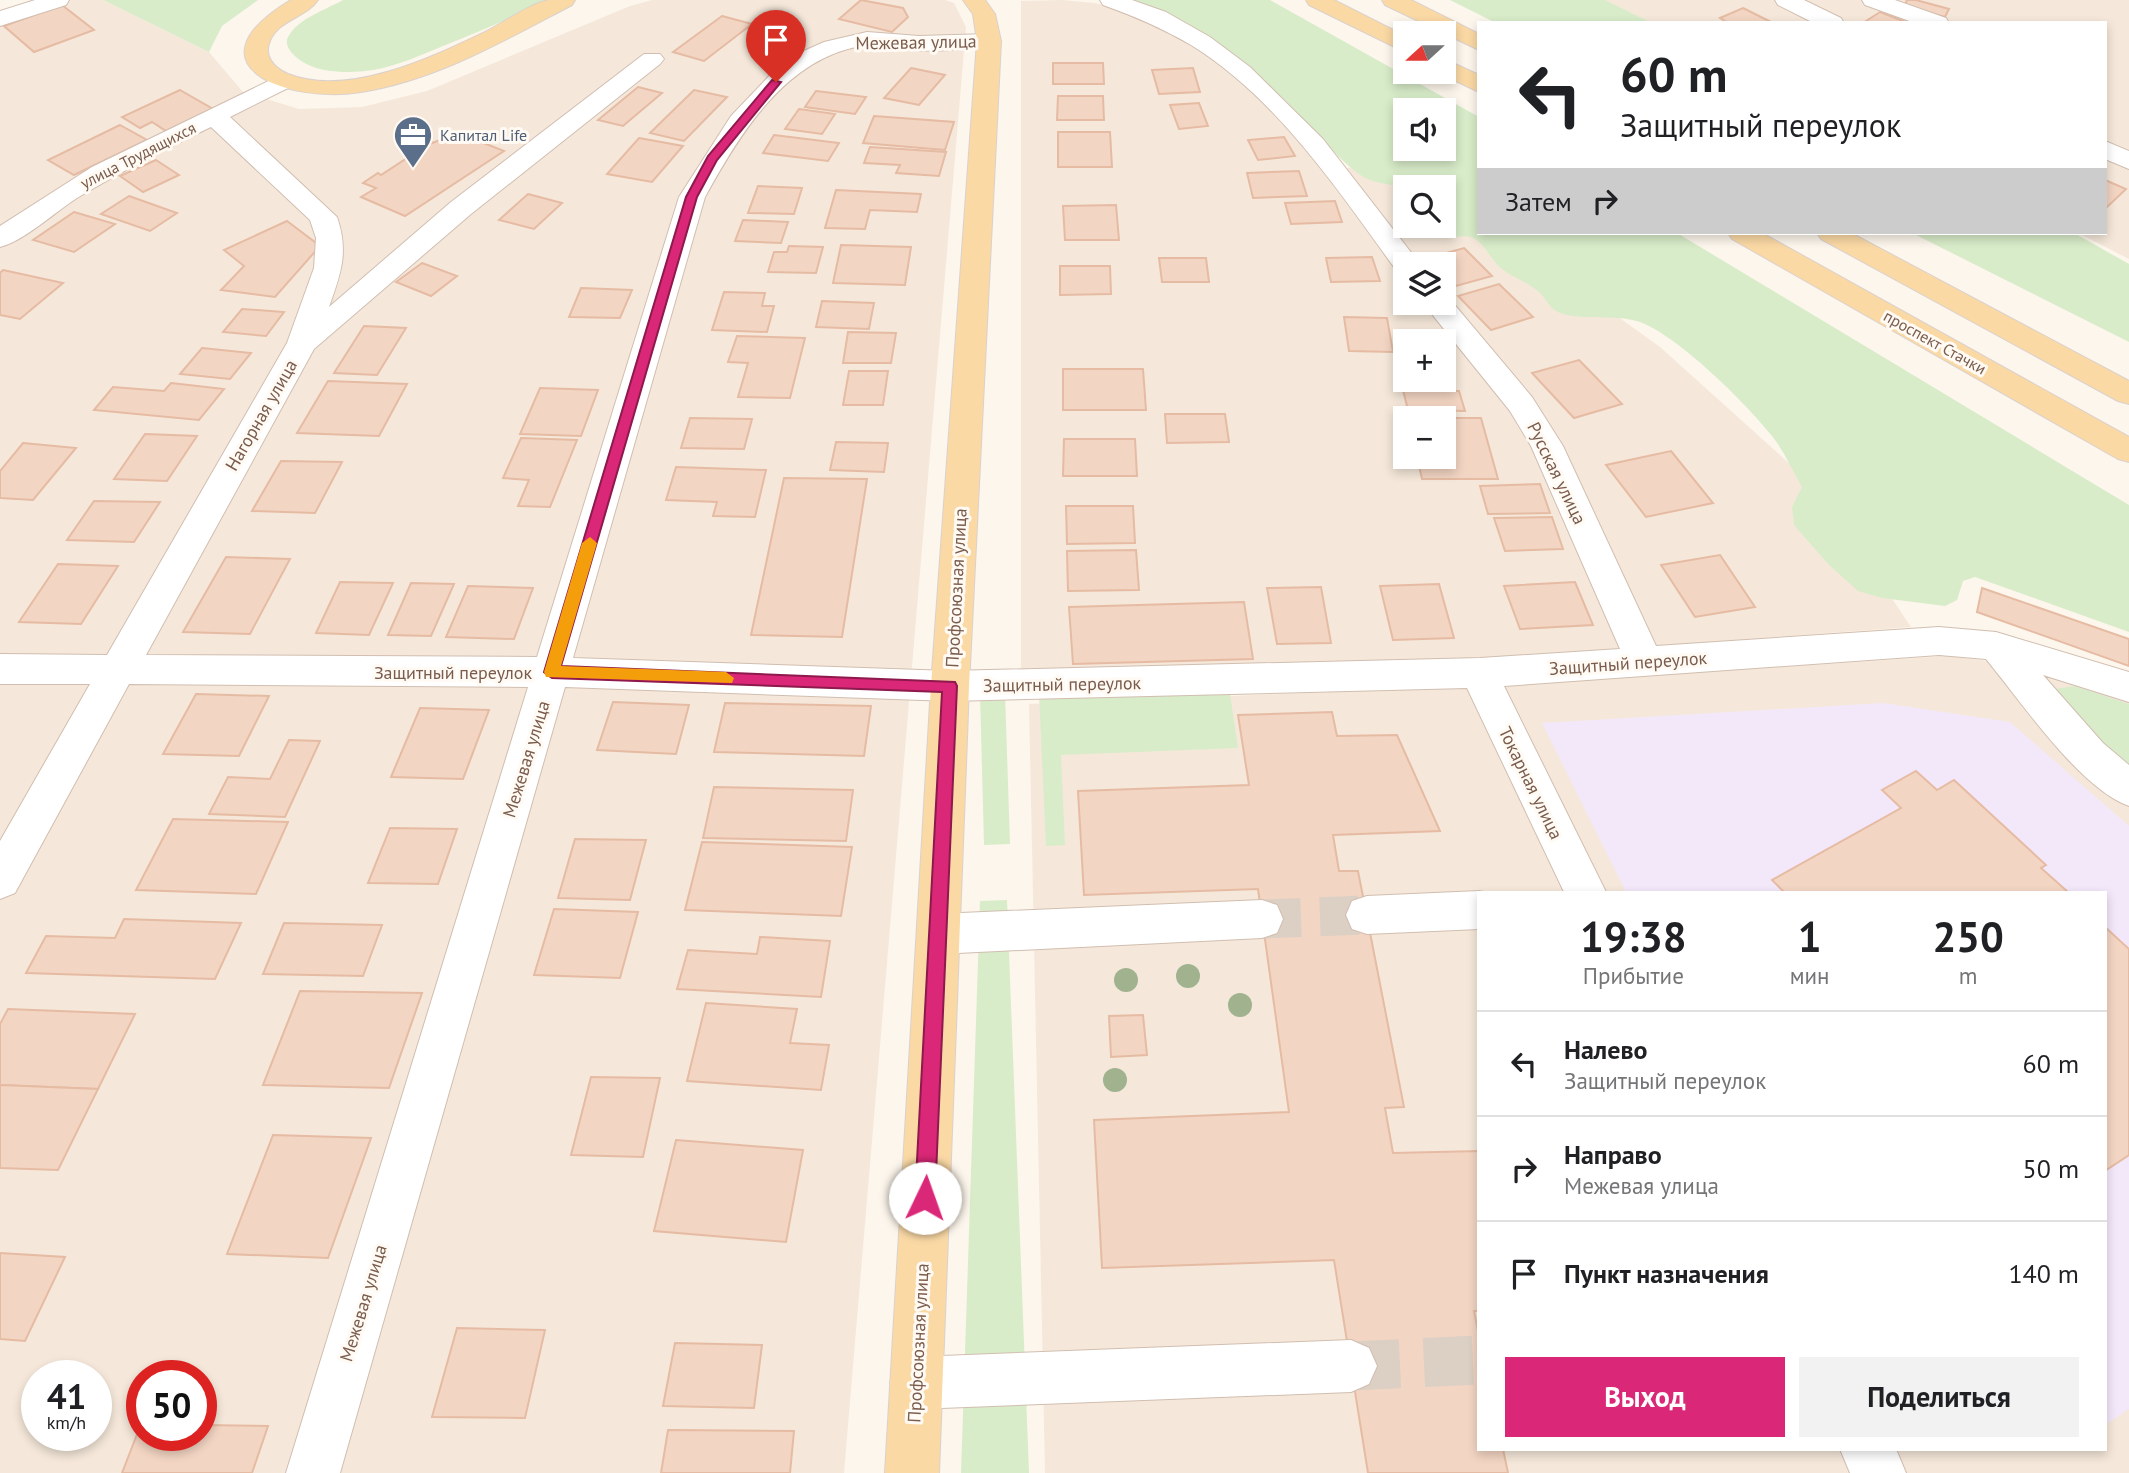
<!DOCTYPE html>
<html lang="ru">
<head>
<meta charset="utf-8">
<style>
	body { margin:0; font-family:"PT Sans",sans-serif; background:#f2f2f2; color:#202124; height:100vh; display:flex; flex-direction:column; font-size:26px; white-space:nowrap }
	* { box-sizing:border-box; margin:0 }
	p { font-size:23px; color:#757577 }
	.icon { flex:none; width:38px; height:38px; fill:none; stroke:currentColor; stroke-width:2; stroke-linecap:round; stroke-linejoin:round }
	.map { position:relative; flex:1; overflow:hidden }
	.panel { position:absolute; left:1477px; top:891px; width:630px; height:560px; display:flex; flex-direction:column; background:#fff; border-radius:0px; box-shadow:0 4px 10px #0003 }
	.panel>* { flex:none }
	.hud { position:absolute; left:1477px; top:21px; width:630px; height:214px; border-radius:0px; box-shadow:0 4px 10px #0003; background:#fff; color:#202124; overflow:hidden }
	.needle { width:46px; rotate:249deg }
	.tools { position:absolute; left:1393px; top:21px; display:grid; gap:14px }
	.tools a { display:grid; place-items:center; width:63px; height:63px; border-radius:0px; background:#fff; box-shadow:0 4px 10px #0003; font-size:35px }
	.speed { position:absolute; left:21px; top:1360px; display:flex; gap:14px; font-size:35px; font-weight:700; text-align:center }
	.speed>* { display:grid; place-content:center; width:91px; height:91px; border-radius:50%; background:#fff; box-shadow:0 4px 10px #0003; line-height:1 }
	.speed small { font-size:18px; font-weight:400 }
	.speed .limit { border:10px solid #d22; background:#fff; color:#111 }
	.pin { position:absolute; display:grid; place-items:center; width:60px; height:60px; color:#fff; margin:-72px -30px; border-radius:50% 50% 50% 0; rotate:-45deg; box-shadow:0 0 7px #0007 }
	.pin .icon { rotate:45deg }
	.me { position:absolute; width:77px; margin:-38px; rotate:3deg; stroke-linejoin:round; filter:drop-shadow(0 0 5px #0008) }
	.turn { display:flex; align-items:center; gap:24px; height:147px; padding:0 28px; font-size:32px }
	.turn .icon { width:91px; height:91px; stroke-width:2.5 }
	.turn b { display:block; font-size:49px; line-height:60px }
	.then { display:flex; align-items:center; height:66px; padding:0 28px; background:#0003; gap:14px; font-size:26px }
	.eta { display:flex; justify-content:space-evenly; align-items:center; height:119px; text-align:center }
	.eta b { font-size:42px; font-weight:600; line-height:49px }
	.primary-button { display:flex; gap:14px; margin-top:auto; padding:14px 28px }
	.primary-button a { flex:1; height:80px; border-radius:0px; background:#db2777; color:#fff; font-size:28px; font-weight:600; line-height:80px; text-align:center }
	.primary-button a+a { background:#f2f2f2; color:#202124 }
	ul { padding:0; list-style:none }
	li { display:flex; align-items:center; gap:21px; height:105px; padding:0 28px; border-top:2px solid #e0e0e0 }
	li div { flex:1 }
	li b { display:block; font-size:26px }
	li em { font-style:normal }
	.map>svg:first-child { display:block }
</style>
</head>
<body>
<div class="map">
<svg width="2129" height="1473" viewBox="0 0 2129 1473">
	<rect width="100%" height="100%" fill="#fdf6ec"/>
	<g fill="#f5e8da" fill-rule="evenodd">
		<path d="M45,0h58l106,52 34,40 56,17 63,-2 65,-16 203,-85 22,-6h293l9,3 12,24 -122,1446h-844v-1458zM37,1376h59v59h-59zM142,1376h59v59h-59z"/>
		<path d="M1062,0l33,3 45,11 73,43 63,55 51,59 75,-11 3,66h39l35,7h23l158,114 159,143 92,137 -432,32 -458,15v-673zM1405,264h39v39h-39zM1405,341h39v39h-39zM1405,418h39v39h-39z"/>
		<polygon points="1602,0 2129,0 2129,259 2078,233 2105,233 2105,23 1652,23"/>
		<path d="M1947,656l75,9 107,35v773h-1084l-16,-769 478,-19zM1479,892h626v557h-626z"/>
	</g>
	<polygon fill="#f3e8fa" points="1883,703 2010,722 2129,826 2129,1409 2105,1425 2105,892 1626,892 1542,723"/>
	<g fill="#d8ecc9" fill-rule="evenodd">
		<polygon points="103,0 258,0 222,26 209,52"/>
		<path d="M343,0h202c-32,18 -67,32 -102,46 -22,9 -46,20 -70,24 -26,4 -68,4 -84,-21 -3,-6 -3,-10 1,-15 10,-16 37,-25 53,-34z"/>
		<path d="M1133,0h137l209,117v116h198l452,272v127l-154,-55 -12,4 -6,19 -12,6 -63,-8 -24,-7 -30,-27 -34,-39 -2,-18 10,-20c-10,-17 -18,-36 -30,-51 -26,-33 -94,-100 -132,-114 -26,-9 -66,0 -84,-11 -7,-4 -11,-14 -17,-19 -11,-10 -26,-14 -37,-23 -10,-8 -16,-22 -24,-28 -15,-13 -36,7 -53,-15h19v-39c-25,0 -50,1 -74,-7 -23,-8 -65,-61 -85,-80 -42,-39 -100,-78 -152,-100zM1405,110h39v39h-39z"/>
		<polygon points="1450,0 1605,0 1652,23 1496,23"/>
		<polygon points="1912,233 2074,233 2129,264 2129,342"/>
		<polygon points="2075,686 2129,704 2129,774 2055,689"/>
		<polygon points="1229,687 1238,748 1061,755 1065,845 1046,846 1039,694"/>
		<polygon points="980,693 1005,693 1010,844 984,845"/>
		<polygon points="1007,900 1029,1473 961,1473 980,901"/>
	</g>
	<g fill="#f3d5c3" stroke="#e6bba3" stroke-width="2">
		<polygon points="861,0 903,8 908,17 892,32 839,19"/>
		<polygon points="1907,0 1916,0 1949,9 1945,17 1904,6"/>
		<polygon points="62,5 94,30 34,52 4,26"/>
		<polygon points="1743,8 1773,23 1728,23 1720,18"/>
		<polygon points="1880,12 1908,23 1863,23"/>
		<polygon points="722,16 752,24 704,61 673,52"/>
		<polygon points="1053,63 1103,63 1104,84 1053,84"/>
		<polygon points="911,68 945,75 919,105 884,98"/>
		<polygon points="1193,68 1200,92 1159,94 1152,70"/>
		<polygon points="638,87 662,93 623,126 598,120"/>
		<polygon points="180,90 213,109 166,131 152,122 140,128 122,117"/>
		<polygon points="694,90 727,97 684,141 650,133"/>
		<polygon points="816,91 866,97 855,114 805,107"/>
		<polygon points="1058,96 1103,96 1104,120 1057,120"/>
		<polygon points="1199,103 1208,126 1179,129 1170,105"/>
		<polygon points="799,109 835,114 822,134 785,129"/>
		<polygon points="874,116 954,122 945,150 863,143"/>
		<polygon points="120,125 147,140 74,175 48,160"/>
		<polygon points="1058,132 1110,132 1112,167 1058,167"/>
		<polygon points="458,133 504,151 405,216 361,197 376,188 363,183 378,173 381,175 427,145"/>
		<polygon points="774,135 839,143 828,161 763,153"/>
		<polygon points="1284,137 1295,156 1258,160 1248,140"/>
		<polygon points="639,138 683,146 652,182 607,174"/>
		<polygon points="870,147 946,152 939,176 896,173 900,165 864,163"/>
		<polygon points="156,160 179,175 143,192 120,176"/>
		<polygon points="1299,171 1307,196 1253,198 1247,173"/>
		<polygon points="2105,180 2126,189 2105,209"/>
		<polygon points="758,186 802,188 794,214 748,213"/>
		<polygon points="836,190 921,194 917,212 870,210 865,229 825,228"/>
		<polygon points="528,194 562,203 534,229 499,220"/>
		<polygon points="129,196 177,213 150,231 101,214"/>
		<polygon points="1335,201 1342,222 1291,224 1285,203"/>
		<polygon points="1116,205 1119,240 1065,240 1063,206"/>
		<polygon points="74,212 115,224 74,252 33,240"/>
		<polygon points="743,220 788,222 781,243 735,241"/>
		<polygon points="287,221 320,246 275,297 221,290 244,266 224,250"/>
		<polygon points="841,245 911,247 905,285 833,283"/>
		<polygon points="789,246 823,247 816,273 768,272 774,252 787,252"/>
		<polygon points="1464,248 1492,276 1456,286 1444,274 1444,264 1434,264 1428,258"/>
		<polygon points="1372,257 1380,281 1331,282 1326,258"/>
		<polygon points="1159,258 1206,258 1209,282 1162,282"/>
		<polygon points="422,263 457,276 431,296 396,282"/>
		<polygon points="1060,266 1110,266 1111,294 1060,295"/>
		<polygon points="3,270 63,283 20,319 0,315 0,273"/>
		<polygon points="1499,284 1533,317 1491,330 1458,296"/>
		<polygon points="581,288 632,290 620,318 569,317"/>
		<polygon points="724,292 765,293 762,306 774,306 767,332 712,330"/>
		<polygon points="822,301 874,303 869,329 816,327"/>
		<polygon points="242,309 284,312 266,336 223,332"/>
		<polygon points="1344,317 1387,318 1393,352 1349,351"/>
		<polygon points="364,326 406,328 377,375 334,373"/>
		<polygon points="848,332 896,333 891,363 843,363"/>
		<polygon points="737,336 805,338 790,398 738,397 748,363 728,362"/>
		<polygon points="202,348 251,353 230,379 180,374"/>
		<polygon points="1579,360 1622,404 1574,418 1532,373"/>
		<polygon points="1063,369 1143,369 1146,410 1063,410"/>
		<polygon points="849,371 888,371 883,405 843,405"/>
		<polygon points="328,381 407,384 379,436 297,433"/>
		<polygon points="171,383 224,389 199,420 94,410 113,387 164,391"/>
		<polygon points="540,388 598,390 581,436 520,434"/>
		<polygon points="1403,390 1459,391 1465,411 1408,410"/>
		<polygon points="1165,414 1225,414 1229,442 1167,443"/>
		<polygon points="690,418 752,419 744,449 681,448"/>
		<polygon points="1444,418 1481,418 1498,479 1422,479 1417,457 1444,457"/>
		<polygon points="145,434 197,436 167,481 114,479"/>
		<polygon points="521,438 577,440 550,507 518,506 529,480 503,478"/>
		<polygon points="1064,439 1135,439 1137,476 1063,476"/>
		<polygon points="836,442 888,443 884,472 830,470"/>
		<polygon points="23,443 76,448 33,500 0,498 0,471"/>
		<polygon points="1671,451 1713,503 1646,517 1606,465"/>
		<polygon points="281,461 342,462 315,513 252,511"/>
		<polygon points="676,467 766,470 755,517 713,516 717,502 666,500"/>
		<polygon points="784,478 867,479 842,637 751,635"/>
		<polygon points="1540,484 1550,513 1488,514 1480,486"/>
		<polygon points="94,501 160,502 134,542 67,540"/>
		<polygon points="1066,506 1133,506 1135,543 1067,544"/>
		<polygon points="1552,517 1563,549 1505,551 1494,518"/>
		<polygon points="1136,550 1139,590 1068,591 1067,551"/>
		<polygon points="1720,555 1755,607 1695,617 1661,565"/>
		<polygon points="226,557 290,559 250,634 183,632"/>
		<polygon points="58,564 118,566 81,624 19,622"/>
		<polygon points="340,582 393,583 369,635 316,633"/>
		<polygon points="1575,582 1593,625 1520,629 1504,586"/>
		<polygon points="411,583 454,584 431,636 388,635"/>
		<polygon points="1439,584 1454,638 1393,640 1380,586"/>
		<polygon points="468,586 533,588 514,639 446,637"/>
		<polygon points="1321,587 1331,643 1277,644 1267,588"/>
		<polygon points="1982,588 2129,639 2129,666 1977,612"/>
		<polygon points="1244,602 1253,659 1073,664 1069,607"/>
		<polygon points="196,694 269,696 239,756 163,754"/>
		<polygon points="613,702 689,705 676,754 597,750"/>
		<polygon points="725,703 871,706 864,756 714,752"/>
		<polygon points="420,708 489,710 463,779 391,777"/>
		<polygon points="1332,712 1337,736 1397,735 1440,831 1333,835 1339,871 1358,871 1404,1107 1385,1108 1393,1153 1479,1151 1479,1311 1474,1311 1479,1336 1479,1449 1503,1449 1508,1473 1368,1473 1334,1260 1102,1268 1094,1120 1289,1112 1258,889 1084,895 1078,791 1249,785 1238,715"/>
		<polygon points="289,740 320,741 285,817 209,814 228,777 270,779"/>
		<polygon points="1916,771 1937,790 1954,780 2046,865 2041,868 2068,892 1784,892 1772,880 1901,808 1882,790"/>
		<polygon points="714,787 853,790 846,841 703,838"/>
		<polygon points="173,819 288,822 256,894 136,890"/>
		<polygon points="390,828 457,829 438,884 368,883"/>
		<polygon points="575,839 646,840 630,900 558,898"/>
		<polygon points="702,842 852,847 841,916 685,910"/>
		<polygon points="554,909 638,912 620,978 534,975"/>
		<polygon points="124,919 241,923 215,979 26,973 46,936 115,938"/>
		<polygon points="284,923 382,925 363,976 263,974"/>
		<polygon points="2105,927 2129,949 2129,1155 2105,1171"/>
		<polygon points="760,937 830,941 821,997 677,989 688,950 757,954"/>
		<polygon points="300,991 422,993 389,1088 263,1085"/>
		<polygon points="706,1003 797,1009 790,1043 829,1045 821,1090 687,1081"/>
		<polygon points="8,1009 135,1014 98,1089 0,1085 0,1024"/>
		<polygon points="1143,1015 1147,1055 1111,1057 1109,1016"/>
		<polygon points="591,1077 660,1078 643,1157 571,1155"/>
		<polygon points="0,1085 98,1089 58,1170 0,1168"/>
		<polygon points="273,1135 371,1138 328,1258 227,1254"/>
		<polygon points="676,1140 803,1150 786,1242 654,1231"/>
		<polygon points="0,1253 65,1257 25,1341 0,1339"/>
		<polygon points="457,1328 545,1330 525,1418 432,1417"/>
		<polygon points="675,1343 762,1345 754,1408 663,1406"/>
		<polygon points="141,1424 142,1435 201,1435 201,1425 268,1426 252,1473 122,1473"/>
		<polygon points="668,1430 794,1431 790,1473 661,1473"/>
	</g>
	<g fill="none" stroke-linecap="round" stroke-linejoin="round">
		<polyline stroke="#dcd0c4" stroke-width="39" stroke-dasharray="39 19" stroke-linecap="butt" points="1262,919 1367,915"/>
		<polyline stroke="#dcd0c4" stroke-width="49" stroke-dasharray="49 24" stroke-linecap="butt" points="1351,1366 1479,1360"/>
		<g stroke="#d1beb0" stroke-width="2">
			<g id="minor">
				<polygon points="35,0 69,0 66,5 0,26 0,11"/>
				<path d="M1100,0h32l34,12 44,25 40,30 73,72 97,125h-15v8l-9,-2c-58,-80 -119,-172 -205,-225 -29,-17 -57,-29 -88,-40z"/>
				<polygon points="1775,0 1804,0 1841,18 1844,23 1814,23 1778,5"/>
				<polygon points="1862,0 1895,0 1946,18 1949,23 1915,23 1865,5"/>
				<path d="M867,32l52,4 70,-2 8,2 4,5 -4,5 -8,2c-27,1 -53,4 -80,2 -16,-1 -32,-7 -48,-4 -76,13 -122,89 -156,151l-132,461 377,13 530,-13 140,-9 -89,-203 -21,-35 -87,-108h21v-8l4,2 84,100 31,49 93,200 283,-19 57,5 133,40v30l-86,-27 60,68 26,22v41c-49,-17 -109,-106 -143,-147l-47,-4 -435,31 102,206h-42l-97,-204 -517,13 -385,-14 -225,786h-54l242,-786 -399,-3 -114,209 -15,6v-58l90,-157h-90v-30l107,1 180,-312 27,-75 2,-30 -6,-18 -99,-93c-46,22 -91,45 -134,71 -22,14 -53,43 -77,49v-21l92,-59 191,-93 9,2 3,5 -3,5 -62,31 107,100c12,35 4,56 -8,90l122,-105 193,-148h16l4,5 -4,5 -189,150 -157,135 -168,306 391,2 142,-460 52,-81 42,-44 24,-18 27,-12z"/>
				<polygon points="2105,141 2129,151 2129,169 2105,159"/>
				<polygon points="1479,891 1484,892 1479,892 1479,929 1367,934 1352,929 1346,915 1352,901 1367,896"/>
				<polygon points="1262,900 1277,905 1283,919 1277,933 1262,938 938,954 923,948 917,934 923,920 938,914"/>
				<polygon points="1351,1340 1369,1348 1377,1366 1369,1384 1351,1392 916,1409 897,1402 890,1383 897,1364 916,1357"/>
				<polygon points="1840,1449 1896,1449 1906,1473 1850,1473"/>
			</g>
		</g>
		<g stroke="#dad1cd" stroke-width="2">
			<g id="major">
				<path d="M291,0h27c-11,17 -40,20 -48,41 -7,15 4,27 18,33 60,24 145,-17 199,-43 16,-8 44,-28 62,-31 8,0 18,0 26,0l-3,5c-67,35 -135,75 -211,87 -73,12 -178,-27 -70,-92z"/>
				<polygon points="963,0 985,0 995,14 1001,41 969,686 939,1473 885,1473 931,686 977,41 973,14"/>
				<polygon points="1306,0 1334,0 1405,36 1405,52 1309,5"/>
				<polygon points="1382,0 1411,0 1479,34 1479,50 1385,5"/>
				<polygon points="1444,59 1479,75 1479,92 1437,72 1444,72"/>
				<polygon points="1728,233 1762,233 2129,437 2129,462 2118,459 1732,239"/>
				<polygon points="1817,233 1851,233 2129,381 2129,404 2118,401 1821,239"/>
			</g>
		</g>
		<use href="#minor" fill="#fff" fill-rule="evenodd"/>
		<use href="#major" fill="#fbd9a5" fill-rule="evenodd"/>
	</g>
	<g fill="#a0b28e">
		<circle cx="1188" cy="976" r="12"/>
		<circle cx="1126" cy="980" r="12"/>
		<circle cx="1240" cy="1005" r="12"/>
		<circle cx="1115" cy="1080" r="12"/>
	</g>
	<polygon fill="#db2777" stroke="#8e194d" stroke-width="2" points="772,80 781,82 717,160 697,197 561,666 955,682 957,686 935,1198 932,1205 925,1208 918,1205 915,1198 942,692 552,678 544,672 686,197 708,156"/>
	<polygon fill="#f59e0b" points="590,537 597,543 561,666 726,672 734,678 732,683 546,677 544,672 582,543"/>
	<defs>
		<g id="office-pin" transform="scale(2.0125)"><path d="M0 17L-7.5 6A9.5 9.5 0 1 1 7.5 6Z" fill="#5c6f8a" stroke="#fffaf3"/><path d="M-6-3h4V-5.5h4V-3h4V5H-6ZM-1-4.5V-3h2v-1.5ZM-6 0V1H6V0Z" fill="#fff"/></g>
	</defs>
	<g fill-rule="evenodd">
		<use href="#office-pin" x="413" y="135"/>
	</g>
	<g text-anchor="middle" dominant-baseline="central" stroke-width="6" stroke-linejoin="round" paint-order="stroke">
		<g font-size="16" fill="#4e5e75" stroke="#fffaf3" text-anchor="start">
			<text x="440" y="135">Капитал Life</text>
		</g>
		<g font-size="16" fill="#7a5c4d" stroke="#fffaf3">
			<text transform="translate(138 155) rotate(-27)">улица Трудящихся</text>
			<text transform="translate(1935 342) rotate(29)">проспект Стачки</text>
		</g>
		<g font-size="18" fill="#7a5c4d" stroke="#fffaf3">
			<text transform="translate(916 42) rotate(-1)">Межевая улица</text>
			<text transform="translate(261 415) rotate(-60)">Нагорная улица</text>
			<text transform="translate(1557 473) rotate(64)">Русская улица</text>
			<text transform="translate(956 588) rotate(-87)">Профсоюзная улица</text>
			<text transform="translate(1628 663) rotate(-4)">Защитный переулок</text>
			<text x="453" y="672">Защитный переулок</text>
			<text transform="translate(1062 684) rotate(-1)">Защитный переулок</text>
			<text transform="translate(526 759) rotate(-73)">Межевая улица</text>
			<text transform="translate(1531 783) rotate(64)">Токарная улица</text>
			<text transform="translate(363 1303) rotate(-73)">Межевая улица</text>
			<text transform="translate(918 1343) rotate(-87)">Профсоюзная улица</text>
		</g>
	</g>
</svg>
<div class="tools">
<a><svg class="needle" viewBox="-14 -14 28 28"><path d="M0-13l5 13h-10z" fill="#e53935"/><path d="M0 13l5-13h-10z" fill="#757577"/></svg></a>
<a><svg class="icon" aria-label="sound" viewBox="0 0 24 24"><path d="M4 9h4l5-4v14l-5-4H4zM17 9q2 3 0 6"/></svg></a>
<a><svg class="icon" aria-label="search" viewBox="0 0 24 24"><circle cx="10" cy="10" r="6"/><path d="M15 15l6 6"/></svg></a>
<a><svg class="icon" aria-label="layers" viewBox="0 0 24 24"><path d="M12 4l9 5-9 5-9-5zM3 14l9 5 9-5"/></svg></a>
<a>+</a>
<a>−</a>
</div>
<div class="speed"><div>41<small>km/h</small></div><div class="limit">50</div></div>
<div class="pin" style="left:776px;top:82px;background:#d93025"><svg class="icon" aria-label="arrive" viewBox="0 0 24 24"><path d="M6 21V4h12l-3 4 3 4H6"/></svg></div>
<svg class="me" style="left:925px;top:1198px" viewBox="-20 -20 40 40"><circle r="19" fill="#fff"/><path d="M0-13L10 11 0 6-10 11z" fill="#db2777"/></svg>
<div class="hud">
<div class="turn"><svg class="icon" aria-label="left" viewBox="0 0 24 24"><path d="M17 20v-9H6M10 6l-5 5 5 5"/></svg><div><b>60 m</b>Защитный переулок</div></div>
<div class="then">Затем<svg class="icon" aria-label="right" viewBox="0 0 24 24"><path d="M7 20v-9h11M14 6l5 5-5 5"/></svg></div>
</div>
<section class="panel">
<div class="eta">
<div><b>19:38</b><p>Прибытие</p></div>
<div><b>1</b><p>мин</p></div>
<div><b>250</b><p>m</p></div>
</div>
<ul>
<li><svg class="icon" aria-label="left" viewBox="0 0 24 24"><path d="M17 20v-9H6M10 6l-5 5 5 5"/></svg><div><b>Налево</b><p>Защитный переулок</p></div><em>60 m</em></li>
<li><svg class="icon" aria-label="right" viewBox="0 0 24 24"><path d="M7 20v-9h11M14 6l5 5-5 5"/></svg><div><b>Направо</b><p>Межевая улица</p></div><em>50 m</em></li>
<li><svg class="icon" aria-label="arrive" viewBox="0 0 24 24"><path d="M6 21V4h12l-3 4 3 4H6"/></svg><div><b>Пункт назначения</b></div><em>140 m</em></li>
</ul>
<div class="primary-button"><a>Выход</a><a>Поделиться</a></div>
</section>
</div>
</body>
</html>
